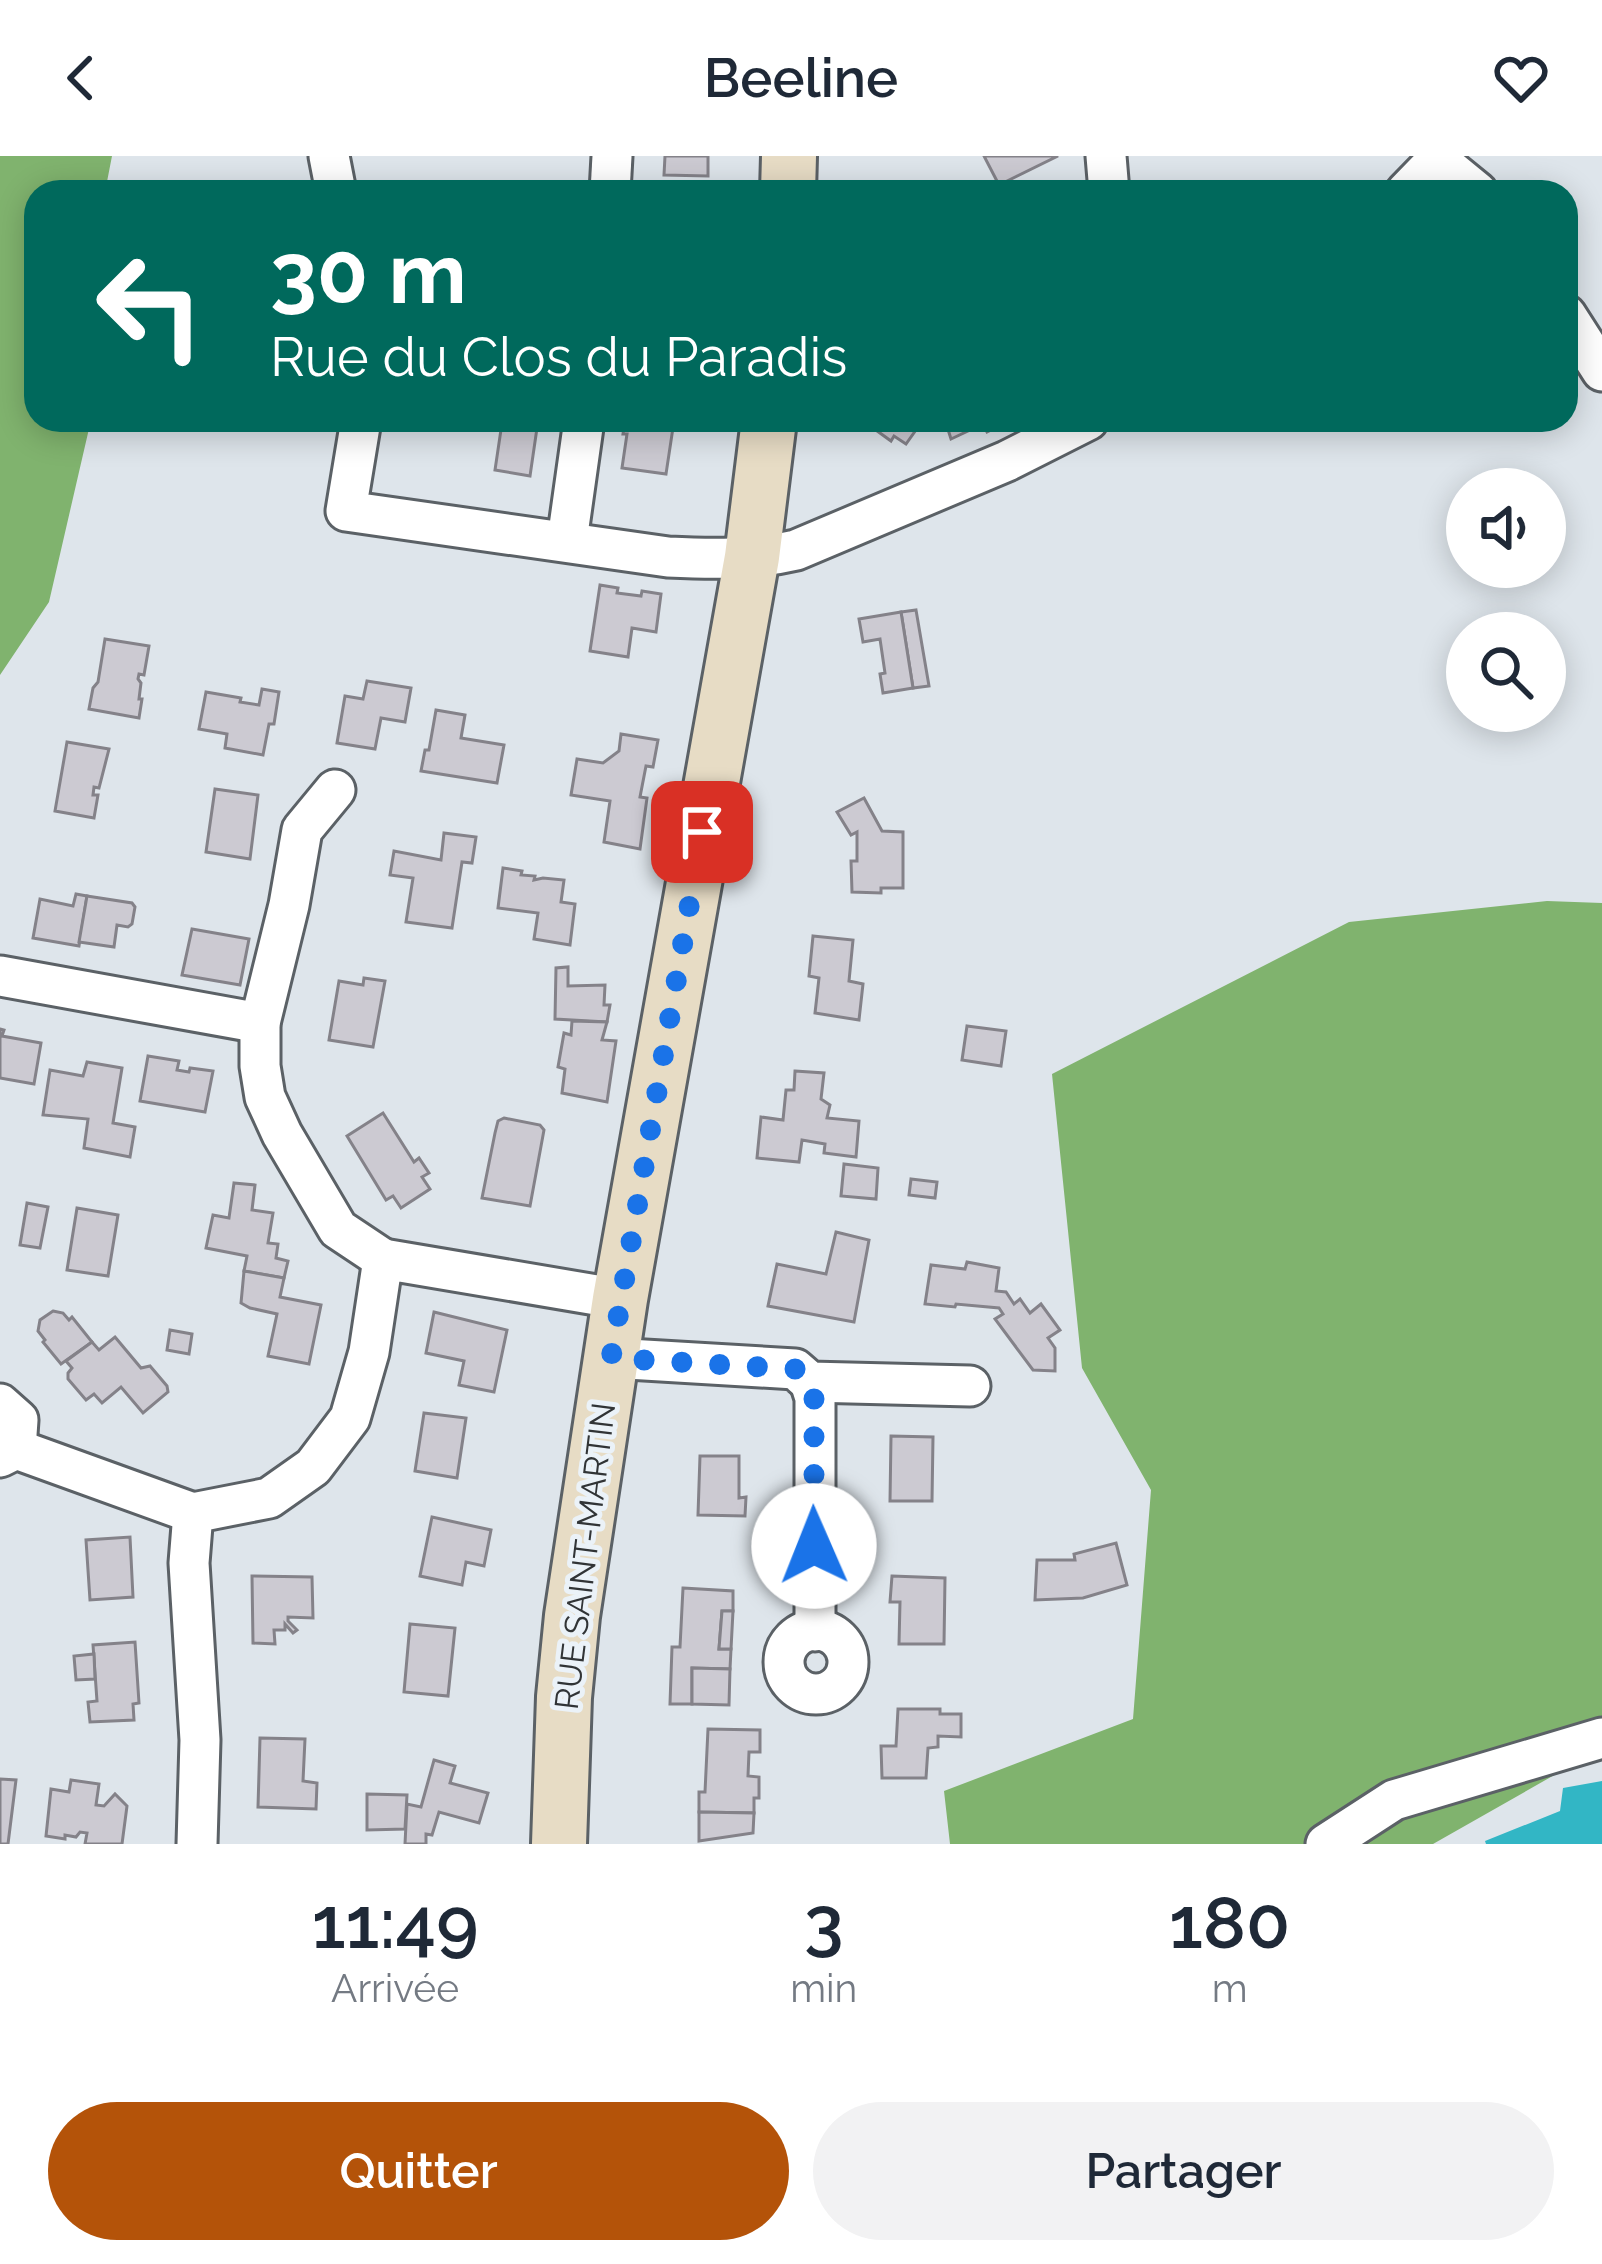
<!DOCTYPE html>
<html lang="fr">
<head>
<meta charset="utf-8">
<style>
	body { margin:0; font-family:Raleway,sans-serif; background:#f2f2f3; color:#1f2937; height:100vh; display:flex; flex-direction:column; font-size:45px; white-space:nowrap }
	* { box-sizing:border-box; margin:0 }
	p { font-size:39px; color:#747a83 }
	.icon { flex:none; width:66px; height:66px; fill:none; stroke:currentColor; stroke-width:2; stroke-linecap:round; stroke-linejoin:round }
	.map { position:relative; height:1688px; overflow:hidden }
	.side { display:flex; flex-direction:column; background:#fff; flex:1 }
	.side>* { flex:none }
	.top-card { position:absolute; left:24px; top:24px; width:1554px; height:252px; border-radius:36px; box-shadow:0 6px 30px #0003; background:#00695c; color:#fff; overflow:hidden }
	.controls { position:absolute; left:1446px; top:312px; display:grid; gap:24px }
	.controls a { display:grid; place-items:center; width:120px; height:120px; border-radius:50%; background:#fff; box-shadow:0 6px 30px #0003; font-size:60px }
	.pin { position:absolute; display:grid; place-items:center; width:102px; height:102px; color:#fff; margin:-51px; border-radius:24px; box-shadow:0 6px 18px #0006 }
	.me { position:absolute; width:132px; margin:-66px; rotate:359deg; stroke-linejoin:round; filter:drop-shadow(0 0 9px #0008) }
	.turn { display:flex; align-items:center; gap:42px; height:252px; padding:0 48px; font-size:54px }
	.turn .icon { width:156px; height:156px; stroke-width:2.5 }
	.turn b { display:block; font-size:84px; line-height:102px }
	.eta { display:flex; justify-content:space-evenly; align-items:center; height:204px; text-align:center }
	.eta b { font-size:72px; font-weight:600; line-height:84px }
	.action { display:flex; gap:24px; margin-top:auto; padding:24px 48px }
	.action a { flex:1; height:138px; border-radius:72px; background:#b45309; color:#fff; font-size:48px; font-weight:600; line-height:138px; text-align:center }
	.action a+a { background:#f2f2f3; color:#1f2937 }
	header { display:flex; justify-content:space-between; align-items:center; height:156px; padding:0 48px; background:#fff; font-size:54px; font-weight:600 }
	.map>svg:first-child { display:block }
</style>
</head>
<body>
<header><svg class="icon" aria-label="back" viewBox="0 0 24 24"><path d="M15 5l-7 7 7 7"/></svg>Beeline<svg class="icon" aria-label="heart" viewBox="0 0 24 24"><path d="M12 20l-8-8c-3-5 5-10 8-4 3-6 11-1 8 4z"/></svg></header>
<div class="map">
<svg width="1602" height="1688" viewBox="0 0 1602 1688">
	<rect width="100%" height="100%" fill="#dee5eb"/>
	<g fill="#80b36e">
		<polygon points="0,0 112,0 105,36 36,36 36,264 91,264 49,446 0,519"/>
		<polygon points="1547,745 1602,747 1602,1600 1579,1605 1433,1688 950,1688 944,1635 1133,1563 1151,1334 1082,1212 1052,918 1349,766"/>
	</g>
	<polygon fill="#32b6c5" points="1602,1625 1602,1688 1486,1688 1485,1685 1560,1655 1563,1632"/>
	<g fill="#cccad2" stroke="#848289" stroke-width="3">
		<polygon points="665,0 708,0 708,20 664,19"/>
		<polygon points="984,0 1058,0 999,29"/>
		<polygon points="625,264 674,265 666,318 622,312 627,278 623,278"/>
		<polygon points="862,264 923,264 906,288 894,280 891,285"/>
		<polygon points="945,264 1011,264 987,276 983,268 951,283"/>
		<polygon points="502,267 537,272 530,320 495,314"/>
		<polygon points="600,429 618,432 617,437 641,440 642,435 661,438 656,476 632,472 628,501 590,495"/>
		<polygon points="916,454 929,530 913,532 901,456"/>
		<polygon points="901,456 913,532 883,537 880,518 885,517 880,483 863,486 859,463"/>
		<polygon points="105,483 149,490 144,519 139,518 138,523 141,527 139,543 142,543 139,562 89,553 93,532 98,526"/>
		<polygon points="367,525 411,532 405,566 381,562 375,593 337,587 345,540 363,543"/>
		<polygon points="262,533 279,536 274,568 269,568 263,599 225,592 227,578 199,573 206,536 241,542 240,546 259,549"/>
		<polygon points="436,554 465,559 461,582 504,589 497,627 421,615 425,594 429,594"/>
		<polygon points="621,578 658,584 653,611 646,610 640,641 647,642 640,693 604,686 610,645 571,639 577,603 603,607 619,595"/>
		<polygon points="67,586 109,593 99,632 94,631 93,639 98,639 94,662 55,655"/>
		<polygon points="215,633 258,639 250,703 206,696"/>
		<polygon points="864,642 882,675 903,676 903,732 881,732 881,737 852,736 851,705 857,705 857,676 851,679 837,656"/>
		<polygon points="444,677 476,681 472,707 462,706 452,772 406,766 413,722 390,719 394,695 441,704"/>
		<polygon points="503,712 522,715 521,719 535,720 534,724 543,722 564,724 561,746 575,748 570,789 534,783 538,757 498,752"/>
		<polygon points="76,738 87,740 79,790 33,782 40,743 73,750"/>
		<polygon points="87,740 132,747 135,751 132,768 128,771 117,769 114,791 79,786"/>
		<polygon points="192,773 249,783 240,829 182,819"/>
		<polygon points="813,780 853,784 849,825 863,828 859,864 815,857 819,822 809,820"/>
		<polygon points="568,811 568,830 605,829 604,849 610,849 607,866 555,863 556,812"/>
		<polygon points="364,822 385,825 373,891 329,884 339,825 363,829"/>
		<polygon points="572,865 607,866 602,884 616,885 607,946 562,937 565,913 558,911 564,877 571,879"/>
		<polygon points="967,870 1006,875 1001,910 962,904"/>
		<polygon points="0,873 4,874 2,880 41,887 34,928 0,922"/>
		<polygon points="148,900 179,905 177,914 189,916 190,912 213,915 205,956 140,945"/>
		<polygon points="87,906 122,912 113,967 135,971 130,1001 84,992 88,963 43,959 50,914 83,920"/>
		<polygon points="795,915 824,917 821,943 830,949 827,962 859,965 856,1001 824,997 825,988 802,984 799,1006 757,1002 761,961 783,964 786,934 794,934"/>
		<polygon points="383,957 414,1006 419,1002 429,1017 422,1021 430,1033 401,1052 393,1040 386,1044 347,980"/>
		<polygon points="504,962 540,969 544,974 530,1050 482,1042 495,977 498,965"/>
		<polygon points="844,1008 878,1012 876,1043 841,1040"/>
		<polygon points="911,1023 937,1026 935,1042 909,1039"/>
		<polygon points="234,1027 255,1029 252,1054 273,1057 268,1087 278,1088 276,1102 288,1105 284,1122 244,1115 247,1100 206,1092 213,1059 229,1062"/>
		<polygon points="27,1047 48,1051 40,1092 20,1089"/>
		<polygon points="77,1052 118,1059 108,1120 67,1114"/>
		<polygon points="836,1076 869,1084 854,1166 768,1150 777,1108 826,1118"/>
		<polygon points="967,1106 999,1112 996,1135 1006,1136 1014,1148 1020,1143 1030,1157 1041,1148 1060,1174 1048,1182 1055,1192 1055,1215 1033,1214 995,1163 1003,1158 999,1152 956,1148 955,1151 925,1148 931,1109 965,1113"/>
		<polygon points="244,1115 284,1122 280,1141 321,1149 309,1208 268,1200 277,1158 250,1152 241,1147"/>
		<polygon points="53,1155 63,1157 69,1164 72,1161 92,1186 61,1208 43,1186 45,1184 38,1175 40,1164"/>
		<polygon points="434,1156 507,1174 494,1236 459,1229 464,1205 426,1197"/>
		<polygon points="170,1174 192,1178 189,1198 167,1194"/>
		<polygon points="115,1181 141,1212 150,1210 167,1230 168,1236 143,1257 121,1231 102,1247 94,1238 86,1244 68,1223 68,1217 72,1212 66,1205 92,1186 99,1194"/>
		<polygon points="424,1257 466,1262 457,1322 415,1315"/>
		<polygon points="891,1280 933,1281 932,1345 890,1345"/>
		<polygon points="700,1300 739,1300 739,1342 746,1341 745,1360 698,1359"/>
		<polygon points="432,1361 491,1374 484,1410 466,1406 462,1429 420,1420"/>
		<polygon points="130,1381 133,1441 90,1444 86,1384"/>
		<polygon points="1116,1387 1127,1429 1083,1442 1035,1444 1037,1404 1075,1404 1074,1398"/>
		<polygon points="252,1420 312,1421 313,1462 288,1461 288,1465 297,1474 293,1477 285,1468 285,1474 274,1474 275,1488 253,1487"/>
		<polygon points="892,1420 945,1422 944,1488 899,1488 900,1446 890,1446"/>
		<polygon points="683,1432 733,1435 733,1455 722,1455 719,1493 731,1493 730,1513 692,1512 692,1548 670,1548 672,1491 680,1491"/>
		<polygon points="722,1455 733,1455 731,1493 719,1493"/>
		<polygon points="410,1468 455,1472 448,1540 404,1536"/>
		<polygon points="135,1486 139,1547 133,1548 134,1564 90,1566 88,1546 97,1545 93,1489"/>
		<polygon points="94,1498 95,1523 76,1524 74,1500"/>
		<polygon points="692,1512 730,1513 729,1549 692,1548"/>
		<polygon points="898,1553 940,1553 940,1558 961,1558 961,1581 938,1580 938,1591 928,1592 926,1622 882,1622 881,1590 896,1590"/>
		<polygon points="708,1573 760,1574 760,1596 749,1596 748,1620 759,1621 759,1642 754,1642 754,1657 699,1656 699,1636 705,1636"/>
		<polygon points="260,1582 305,1583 303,1625 317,1627 316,1653 258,1651"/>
		<polygon points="434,1604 455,1610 450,1627 488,1637 479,1667 439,1656 432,1679 426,1678 426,1688 405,1688 407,1648 421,1651"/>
		<polygon points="0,1623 16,1624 8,1688 0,1688"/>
		<polygon points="71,1624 99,1628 96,1649 104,1650 115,1638 127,1650 122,1688 85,1688 87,1677 80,1676 76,1681 65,1679 65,1683 46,1680 51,1633 69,1636"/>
		<polygon points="367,1638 407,1639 405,1673 367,1674"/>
		<polygon points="699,1656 754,1657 753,1677 699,1685"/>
	</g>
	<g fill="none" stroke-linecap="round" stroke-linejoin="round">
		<g stroke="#5b6166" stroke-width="45">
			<g id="minor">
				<polyline points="329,0 336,36"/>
				<polyline points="1106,0 1109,36"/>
				<polyline points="1439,5 1477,36"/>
				<polyline points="610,36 612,0"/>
				<polyline points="1406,36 1441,0"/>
				<polyline points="1566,159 1602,215"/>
				<path d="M361,264l-15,91 322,46c43,2 86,3 128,-7l211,-89 81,-41"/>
				<polyline points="567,385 584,264"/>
				<polyline points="335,634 302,674 289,749 260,867 260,910 265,941 282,978 338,1073 383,1103"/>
				<polyline points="0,820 260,867"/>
				<polyline points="611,1202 795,1213 810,1226 970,1230"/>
				<polyline points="810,1226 815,1242 815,1475"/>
				<polyline points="0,1248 18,1264 16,1293"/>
				<polyline points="0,1301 16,1293 193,1357"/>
				<circle cx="816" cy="1506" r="32"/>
				<polyline points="197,1688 200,1584 189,1407 193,1357 269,1342 313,1311 350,1262 369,1196 383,1103 620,1143"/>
				<polyline points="1326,1688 1394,1644 1602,1582"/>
			</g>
		</g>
		<g stroke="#5b6166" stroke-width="60">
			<g id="secondary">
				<polyline points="788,36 789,0"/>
				<polyline points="559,1688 564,1541 572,1460 620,1143 752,401 769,264"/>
			</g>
		</g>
		<use href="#minor" stroke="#fff" stroke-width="39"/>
		<use href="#secondary" stroke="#e7dcc5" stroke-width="54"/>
	</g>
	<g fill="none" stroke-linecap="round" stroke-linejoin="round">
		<polyline stroke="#1a73e8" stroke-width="21" stroke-dasharray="0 37.8" points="702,676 611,1202 795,1213 811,1226 814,1242 814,1390"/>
	</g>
	<g text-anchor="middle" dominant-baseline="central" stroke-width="10" stroke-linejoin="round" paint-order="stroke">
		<g font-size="33" fill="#313436" stroke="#ebf2f8">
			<text transform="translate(585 1400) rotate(-83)">RUE SAINT-MARTIN</text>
		</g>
	</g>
</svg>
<div class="controls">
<a><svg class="icon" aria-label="sound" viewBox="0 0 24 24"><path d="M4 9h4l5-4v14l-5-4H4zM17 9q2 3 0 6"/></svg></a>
<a><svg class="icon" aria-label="search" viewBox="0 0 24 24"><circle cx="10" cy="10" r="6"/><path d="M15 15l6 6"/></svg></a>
</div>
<div class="pin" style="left:702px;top:676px;background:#d93025"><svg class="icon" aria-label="arrive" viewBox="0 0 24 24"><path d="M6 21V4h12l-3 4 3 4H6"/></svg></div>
<svg class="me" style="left:814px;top:1390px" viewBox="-20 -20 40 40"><circle r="19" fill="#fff"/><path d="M0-13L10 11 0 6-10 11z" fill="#1a73e8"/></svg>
<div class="top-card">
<div class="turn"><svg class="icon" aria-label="left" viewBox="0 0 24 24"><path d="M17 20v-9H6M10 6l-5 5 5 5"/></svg><div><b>30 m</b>Rue du Clos du Paradis</div></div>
</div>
</div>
<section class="side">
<div class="eta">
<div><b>11:49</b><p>Arrivée</p></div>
<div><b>3</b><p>min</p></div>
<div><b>180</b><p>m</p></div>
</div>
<div class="action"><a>Quitter</a><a>Partager</a></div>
</section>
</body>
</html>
